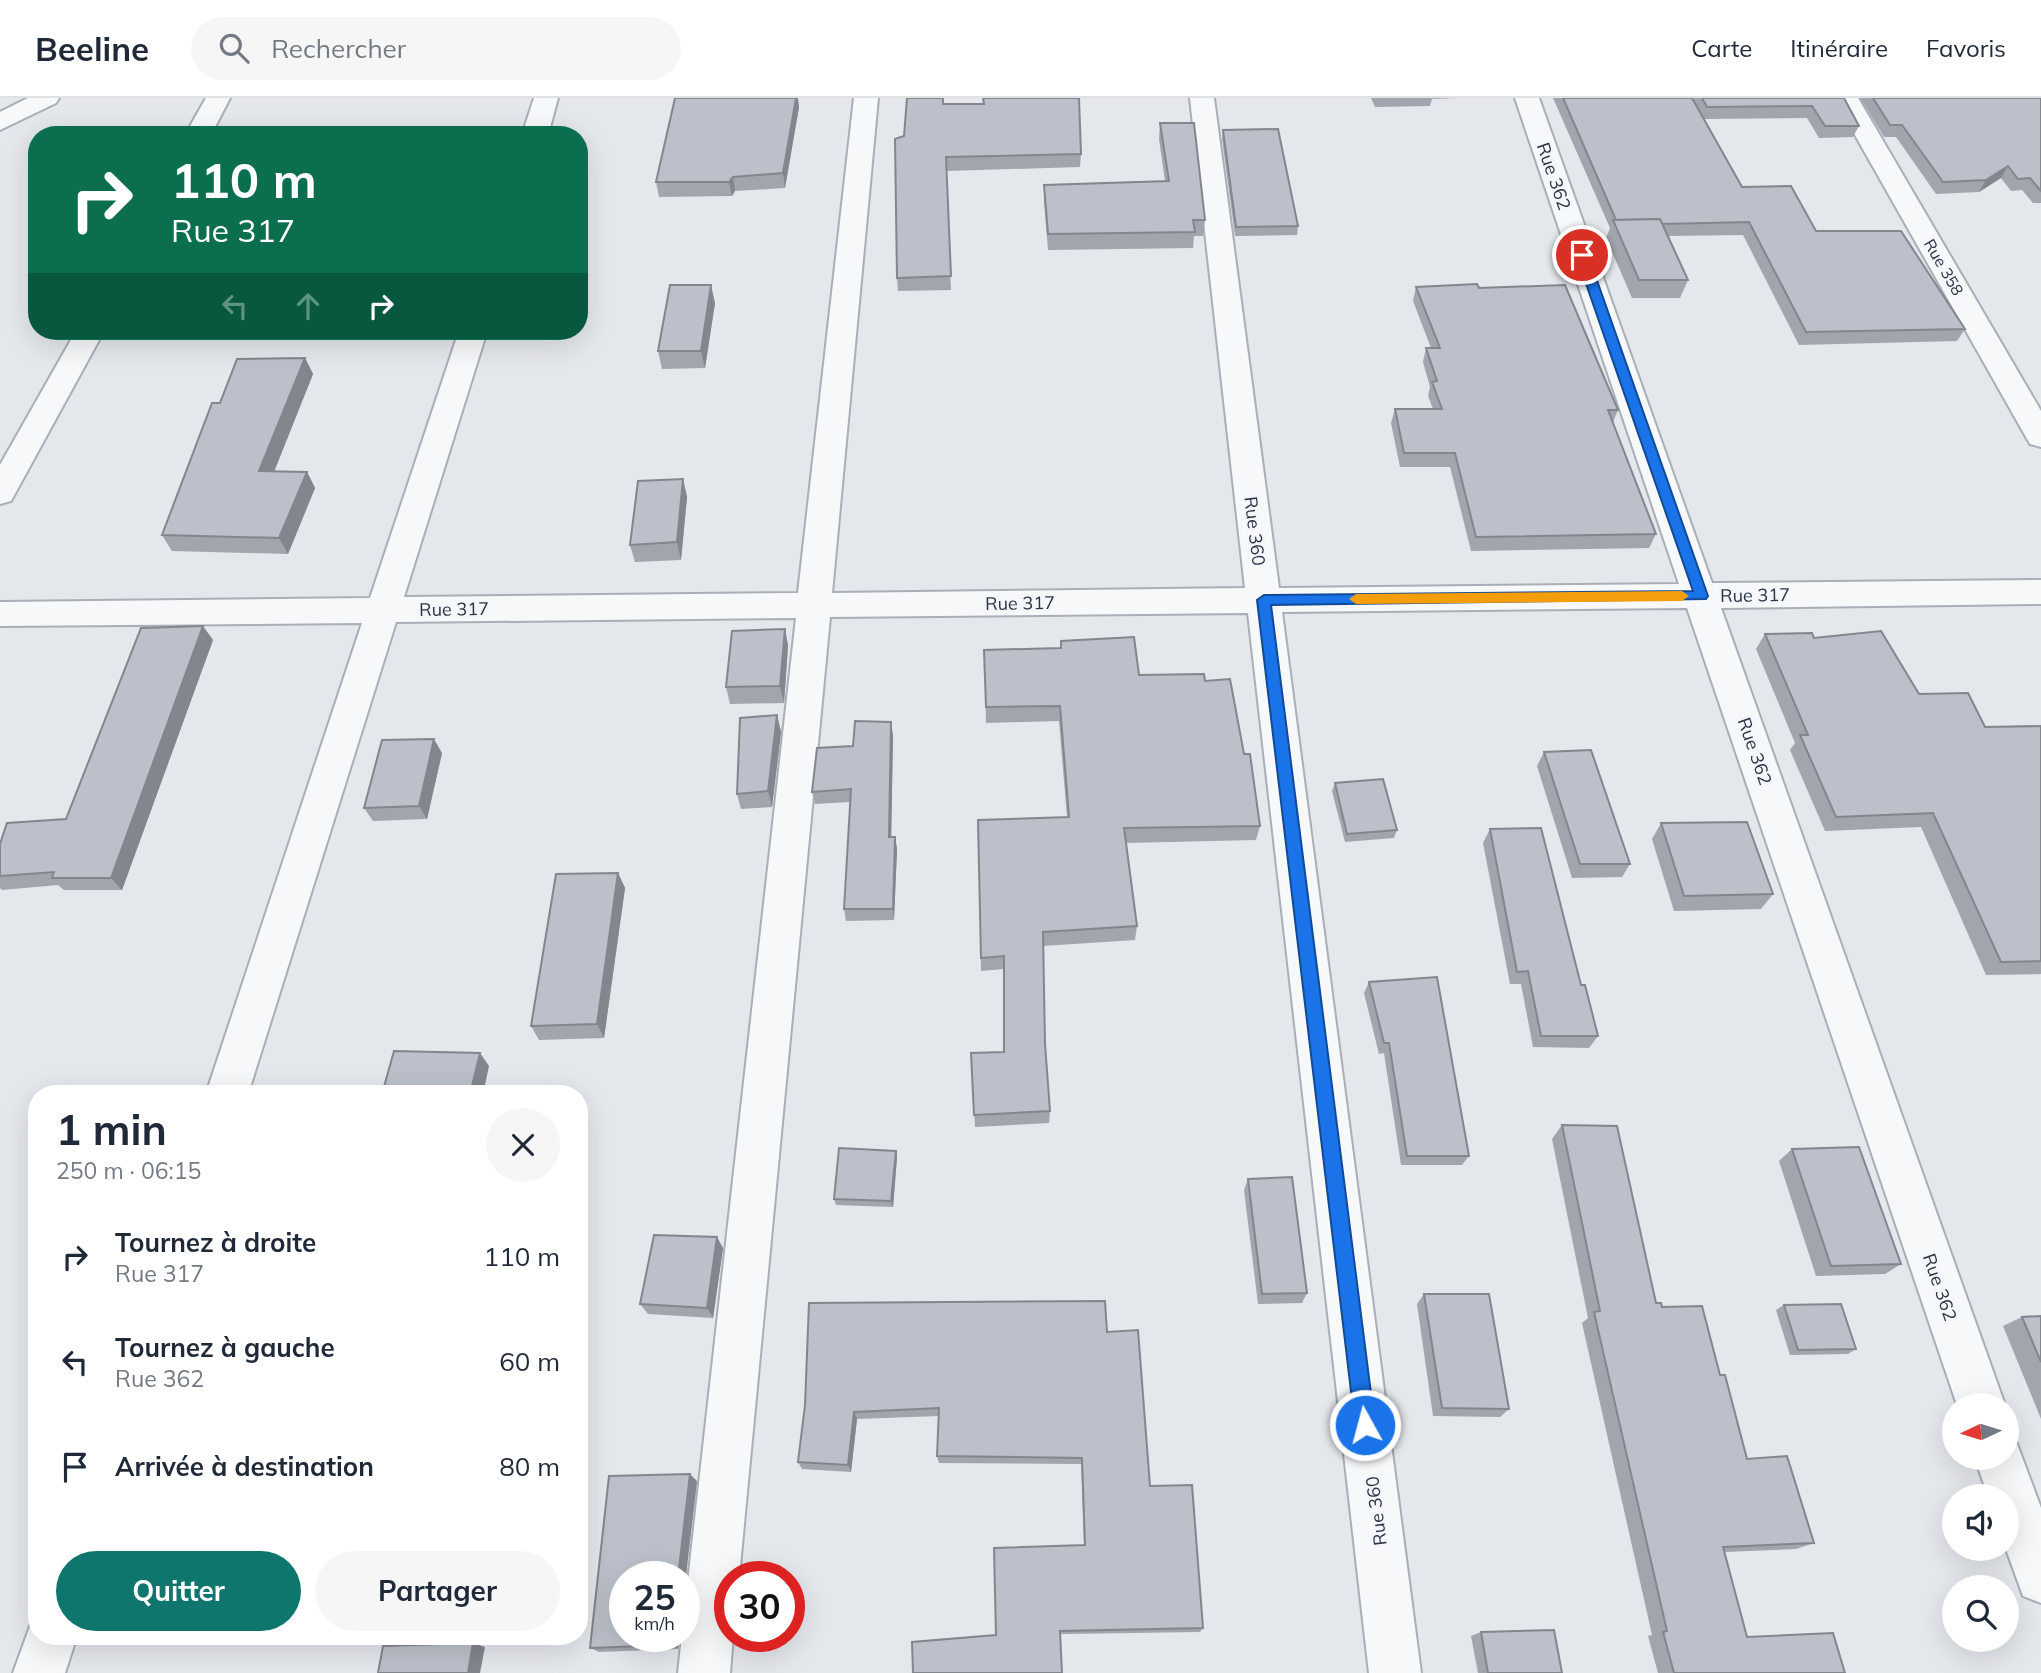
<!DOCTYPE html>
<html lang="fr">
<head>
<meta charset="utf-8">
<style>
	body { margin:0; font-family:Mulish,sans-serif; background:#f6f6f7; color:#1f2937; height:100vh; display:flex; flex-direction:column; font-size:26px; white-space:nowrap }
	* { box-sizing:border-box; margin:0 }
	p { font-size:23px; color:#747a83 }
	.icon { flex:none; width:38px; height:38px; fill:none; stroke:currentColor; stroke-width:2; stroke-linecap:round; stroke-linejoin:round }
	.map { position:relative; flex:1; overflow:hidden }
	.details { position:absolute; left:28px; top:987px; width:560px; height:560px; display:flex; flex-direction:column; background:#fff; border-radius:28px; box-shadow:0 7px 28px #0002 }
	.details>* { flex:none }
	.banner { position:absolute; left:28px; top:28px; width:560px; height:214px; border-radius:28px; box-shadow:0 7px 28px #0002; background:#0b6e4f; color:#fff; overflow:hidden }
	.needle { width:46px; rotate:266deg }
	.controls { position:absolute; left:1942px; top:1295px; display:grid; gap:14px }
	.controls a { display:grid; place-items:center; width:77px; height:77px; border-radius:50%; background:#fff; box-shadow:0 7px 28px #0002; font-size:35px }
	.speed { position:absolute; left:609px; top:1463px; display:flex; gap:14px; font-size:35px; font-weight:700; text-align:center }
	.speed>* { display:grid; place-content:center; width:91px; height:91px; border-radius:50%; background:#fff; box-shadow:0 7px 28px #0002; line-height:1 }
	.speed small { font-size:18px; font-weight:400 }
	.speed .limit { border:10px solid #d22; background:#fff; color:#111 }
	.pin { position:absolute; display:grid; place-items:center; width:60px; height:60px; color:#fff; margin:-30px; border:4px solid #fff; border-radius:50%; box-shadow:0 2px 7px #0007 }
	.me { position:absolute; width:77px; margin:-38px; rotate:353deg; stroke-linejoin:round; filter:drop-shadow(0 0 5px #0008) }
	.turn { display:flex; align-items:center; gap:24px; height:147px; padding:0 28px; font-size:32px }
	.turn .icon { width:91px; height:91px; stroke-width:2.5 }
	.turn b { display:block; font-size:49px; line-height:60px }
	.lanes { display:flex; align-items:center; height:66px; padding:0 28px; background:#0003; justify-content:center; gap:35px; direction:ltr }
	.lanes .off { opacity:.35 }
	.round { display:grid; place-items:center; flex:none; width:74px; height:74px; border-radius:37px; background:#f6f6f7 }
	.head { display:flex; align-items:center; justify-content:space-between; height:119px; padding:0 28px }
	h1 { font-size:42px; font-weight:700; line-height:52px }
	.cta { display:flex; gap:14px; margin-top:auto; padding:14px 28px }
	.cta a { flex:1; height:80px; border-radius:42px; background:#0f766e; color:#fff; font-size:28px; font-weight:700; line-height:80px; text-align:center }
	.cta a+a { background:#f6f6f7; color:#1f2937 }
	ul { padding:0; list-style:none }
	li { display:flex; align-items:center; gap:21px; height:105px; padding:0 28px }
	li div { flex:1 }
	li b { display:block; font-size:26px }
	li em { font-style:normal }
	header { display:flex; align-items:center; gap:42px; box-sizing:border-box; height:98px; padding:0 35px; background:#fff; border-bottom:2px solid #e0e1e3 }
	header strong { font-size:33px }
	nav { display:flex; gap:38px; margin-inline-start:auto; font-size:24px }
	.search { width:490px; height:63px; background:#f6f6f7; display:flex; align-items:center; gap:18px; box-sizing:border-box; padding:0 24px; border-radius:38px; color:#747a83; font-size:26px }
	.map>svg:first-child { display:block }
</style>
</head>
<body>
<header>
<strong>Beeline</strong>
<div class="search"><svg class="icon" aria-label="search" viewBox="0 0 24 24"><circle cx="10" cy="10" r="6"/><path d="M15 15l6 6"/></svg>Rechercher</div>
<nav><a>Carte</a><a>Itinéraire</a><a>Favoris</a></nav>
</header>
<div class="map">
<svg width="2041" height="1575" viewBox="0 0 2041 1575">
	<rect width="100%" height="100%" fill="#e4e7ec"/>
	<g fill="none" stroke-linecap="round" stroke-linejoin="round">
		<g stroke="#a9aeb7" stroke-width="4">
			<g id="minor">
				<polygon points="28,0 59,0 56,5 0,32 0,14"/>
				<polygon points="206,0 230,0 211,37 185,37"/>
				<polygon points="534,0 558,0 548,37 522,37"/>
				<polygon points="854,0 878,0 832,495 1245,490 1190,0 1214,0 1279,490 1679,486 1515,0 1539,0 1712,485 2041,482 2041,506 1721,510 2005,1307 1957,1307 1687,510 1282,514 1421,1575 1369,1575 1248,515 830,519 739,1479 730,1479 730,1538 733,1538 730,1575 678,1575 682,1538 684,1538 684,1519 796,520 396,524 248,996 206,996 362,525 0,528 0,504 370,500 459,233 487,233 404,499 798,495"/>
				<polygon points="1834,0 1858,0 2041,313 2041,349 2030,346 2026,339"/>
				<polygon points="76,233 104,233 11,403 0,406 0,367"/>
				<polygon points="2007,1339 2016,1343 2041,1410 2041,1505 2023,1498 2006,1451 2007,1398 1988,1398 1975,1360 2007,1360"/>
				<polygon points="37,1518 37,1538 77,1538 65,1575 13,1575 33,1520"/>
			</g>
		</g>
		<use href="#minor" fill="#f7f8fa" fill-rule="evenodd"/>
	</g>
	<g fill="#a1a5ae">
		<polygon points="983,0 1081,56 1080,69 946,73 951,192 898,193 897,180 904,38 943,6 983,6"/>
		<polygon points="1371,0 1458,0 1432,1 1430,8 1375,9"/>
		<polygon points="1553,0 1844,0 1859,28 1853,39 1819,40 1807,20 1704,21 1742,89 1816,133 1965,231 1957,243 1799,247 1743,137 1667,138 1688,182 1680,200 1632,200 1606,140 1610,130"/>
		<polygon points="1860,0 2041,0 2041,105 2033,105 2022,92 2011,93 2001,80 1979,94 1936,96 1896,39 1884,39"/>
		<polygon points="799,9 785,90 735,93 732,98 659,99 656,84"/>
		<polygon points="1160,25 1205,122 1203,138 1194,138 1193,150 1048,152 1044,103 1044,87 1165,83 1159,41"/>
		<polygon points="1223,32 1298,128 1297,137 1235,138 1222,41"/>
		<polygon points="1416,189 1479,190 1618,312 1613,324 1656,436 1649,450 1471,453 1450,369 1400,369 1391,325 1395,311 1433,311 1428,298 1430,289 1423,264 1426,250 1431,250 1413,203"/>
		<polygon points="715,205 705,270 662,271 658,253"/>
		<polygon points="305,260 313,276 274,373 307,374 315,390 288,456 172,453 162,437 220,305"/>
		<polygon points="683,381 687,399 681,462 635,464 630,447"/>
		<polygon points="785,531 788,548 784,605 730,606 726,589"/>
		<polygon points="1765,536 1814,540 1919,596 1985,629 2041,628 2041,876 1986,877 1921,729 1825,733 1790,652 1795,645 1756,551"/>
		<polygon points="213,542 122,792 64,792 58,787 2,792 0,790 0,746 66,721"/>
		<polygon points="1061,543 1139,577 1205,583 1244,656 1260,728 1256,742 1126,745 1137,828 1135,842 1043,848 1045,946 1050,1013 1049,1025 975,1029 971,955 1004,954 1004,871 981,873 978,722 1067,719 1059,623 986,625 984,552 1060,550"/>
		<polygon points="777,617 781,634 772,709 741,711 737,696"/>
		<polygon points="893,637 891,739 895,739 897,751 894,822 846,823 844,811 850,704 815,706 812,694 853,648"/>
		<polygon points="1544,654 1630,766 1622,779 1572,780 1537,668"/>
		<polygon points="442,655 427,721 373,723 364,710"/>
		<polygon points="1335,685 1397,732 1394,740 1345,744 1332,693"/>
		<polygon points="1661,725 1773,796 1761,811 1674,813 1652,741"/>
		<polygon points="1490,731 1581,887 1598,938 1589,950 1533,949 1521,886 1510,886 1483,745"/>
		<polygon points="618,775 625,790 604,940 539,942 531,928"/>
		<polygon points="1369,884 1469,1058 1462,1067 1401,1067 1384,955 1379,956 1364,895"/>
		<polygon points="1562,1027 1656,1205 1662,1209 1720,1277 1747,1361 1814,1445 1796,1451 1725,1454 1747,1539 1845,1575 1658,1575 1648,1538 1652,1537 1582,1225 1588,1220 1552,1041"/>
		<polygon points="1792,1051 1901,1166 1885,1176 1816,1178 1779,1063"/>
		<polygon points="896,1053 897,1059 893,1109 836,1107 834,1101"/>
		<polygon points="1248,1081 1307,1195 1302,1205 1258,1206 1244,1092"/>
		<polygon points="723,1150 713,1220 648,1216 640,1206"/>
		<polygon points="1424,1196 1509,1311 1500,1319 1433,1318 1417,1206"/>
		<polygon points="1784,1207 1856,1251 1848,1256 1790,1257 1776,1212"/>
		<polygon points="2041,1218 2041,1321 2003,1228 2022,1219"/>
		<polygon points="1107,1234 1150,1388 1203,1530 1200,1534 996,1537 1084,1447 1081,1366 939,1365 937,1358 939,1318 857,1321 851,1374 802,1371 798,1364 805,1307"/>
		<polygon points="697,1383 684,1494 684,1479 678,1551 599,1554 590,1550"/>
		<polygon points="1481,1534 1562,1575 1478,1575 1471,1538"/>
	</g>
	<g fill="#83868d">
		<polygon points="796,0 798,0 799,9 785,90 783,75"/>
		<polygon points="2008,68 2001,80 1979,94 1986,82"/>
		<polygon points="733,79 735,93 732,98 729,84"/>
		<polygon points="711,187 715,205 705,270 701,253"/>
		<polygon points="305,260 313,276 268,389 259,373"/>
		<polygon points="307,374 315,390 288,456 279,440"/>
		<polygon points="683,381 687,399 681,462 677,444"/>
		<polygon points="203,528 213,542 122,792 111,780"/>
		<polygon points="785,531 788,548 784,605 780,588"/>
		<polygon points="777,617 781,634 772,709 768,693"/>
		<polygon points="891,624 893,637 891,751 889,739"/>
		<polygon points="434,641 442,655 427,721 419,708"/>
		<polygon points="895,739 897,751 894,822 893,811"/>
		<polygon points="618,775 625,790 604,940 597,926"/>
		<polygon points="480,955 489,968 483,996 470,996"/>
		<polygon points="896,1053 897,1059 893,1109 891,1103"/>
		<polygon points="717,1139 723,1150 713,1220 707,1210"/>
		<polygon points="854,1314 857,1321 851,1374 848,1367"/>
		<polygon points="690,1376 697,1383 684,1494 684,1479 678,1479"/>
		<polygon points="672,1538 679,1538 678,1551 671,1547"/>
		<polygon points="473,1545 485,1549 480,1575 468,1575"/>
	</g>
	<g fill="#bbc0ca" stroke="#83868d" stroke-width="2">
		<polygon points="675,0 796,0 783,75 733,79 729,84 656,84"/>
		<polygon points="907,0 943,0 943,6 984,6 983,0 1079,0 1081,56 946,59 951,178 897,180 895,41 904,38"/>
		<polygon points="1563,0 1692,0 1742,89 1791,88 1816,133 1901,133 1965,231 1806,234 1749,124 1662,126 1660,121 1616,122"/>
		<polygon points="1702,0 1844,0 1859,28 1825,28 1812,8 1707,9"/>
		<polygon points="1873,0 2041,0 2041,93 2030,80 2018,81 2008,68 1986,82 1943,84 1902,27 1890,27"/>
		<polygon points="1160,25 1194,25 1205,122 1193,122 1195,134 1048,136 1044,87 1169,83"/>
		<polygon points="1278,31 1298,128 1236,129 1223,32"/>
		<polygon points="1660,121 1688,182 1639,182 1613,122"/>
		<polygon points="1477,186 1479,190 1565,187 1618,312 1608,312 1656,436 1476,439 1455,355 1404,355 1395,311 1442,311 1432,284 1437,283 1426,250 1440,250 1416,189"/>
		<polygon points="670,187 711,187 701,253 658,253"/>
		<polygon points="305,260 259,373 307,374 279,440 162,437 212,305 220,305 237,261"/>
		<polygon points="683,381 677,444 630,447 638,383"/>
		<polygon points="203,528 111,780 52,780 54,774 0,778 0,746 7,725 66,721 141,530"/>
		<polygon points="785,531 780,588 726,589 732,533"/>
		<polygon points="1881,533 1919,596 1968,595 1985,629 2041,628 2041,863 2001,864 1933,715 1836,719 1800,637 1808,637 1765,536 1812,535 1814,540"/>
		<polygon points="1134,539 1139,577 1204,576 1205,583 1230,581 1244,656 1250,656 1260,728 1124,730 1137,828 1043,834 1045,946 1050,1013 974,1017 971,955 1004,954 1004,858 981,860 978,722 1069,719 1060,608 986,609 984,552 1061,550 1061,543"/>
		<polygon points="777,617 768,693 737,696 740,620"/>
		<polygon points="855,623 891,624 889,739 895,739 893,811 844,811 851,691 812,694 817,650 853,648"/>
		<polygon points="434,641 419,708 364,710 382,642"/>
		<polygon points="1591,652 1630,766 1580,766 1544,654"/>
		<polygon points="1383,681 1397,732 1347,736 1335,685"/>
		<polygon points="1747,724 1773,796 1684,798 1661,725"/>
		<polygon points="1541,730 1581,887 1585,887 1598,938 1541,938 1528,873 1517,874 1490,731"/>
		<polygon points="618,775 597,926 531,928 556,776"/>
		<polygon points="1437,879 1469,1058 1407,1058 1389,945 1384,945 1369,884"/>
		<polygon points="394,953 480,955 470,996 382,996"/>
		<polygon points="1562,1027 1617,1028 1656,1205 1661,1205 1662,1209 1702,1208 1720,1277 1725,1277 1747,1361 1787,1358 1814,1445 1723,1449 1747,1539 1833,1535 1845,1575 1674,1575 1663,1534 1667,1533 1594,1214 1600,1213"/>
		<polygon points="1859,1049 1901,1166 1831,1168 1792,1051"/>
		<polygon points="839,1050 896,1053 891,1103 834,1101"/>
		<polygon points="1292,1079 1307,1195 1262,1196 1248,1081"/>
		<polygon points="654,1137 717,1139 707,1210 640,1206"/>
		<polygon points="1424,1196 1489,1196 1509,1311 1442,1310"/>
		<polygon points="1105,1203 1107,1234 1138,1232 1150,1388 1192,1387 1203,1530 1060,1533 1062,1575 913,1575 912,1544 996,1537 994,1450 1085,1447 1082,1360 937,1358 939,1310 854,1314 848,1367 798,1364 805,1307 809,1205"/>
		<polygon points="1841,1206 1856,1251 1798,1252 1784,1207"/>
		<polygon points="2041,1218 2041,1264 2022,1219"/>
		<polygon points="690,1376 678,1479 625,1479 625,1538 672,1538 671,1547 590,1550 609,1378"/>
		<polygon points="1554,1532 1562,1575 1488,1575 1481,1534"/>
		<polygon points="473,1545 468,1575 378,1575 383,1548"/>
	</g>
	<polygon fill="#1a73e8" stroke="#114b97" stroke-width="2" points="1582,154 1588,157 1708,498 1706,501 1271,507 1375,1327 1372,1334 1365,1337 1358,1334 1355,1327 1257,502 1264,497 1693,493 1576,157"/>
	<polygon fill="#f59e0b" points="1682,493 1689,498 1682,503 1356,506 1349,501 1356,496"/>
	<g text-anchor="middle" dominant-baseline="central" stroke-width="6" stroke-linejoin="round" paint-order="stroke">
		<g font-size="16" fill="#2b3445" stroke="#f4f6f9">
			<text transform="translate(1944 169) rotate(60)">Rue 358</text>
		</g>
		<g font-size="18" fill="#2b3445" stroke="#f4f6f9">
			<text transform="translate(1554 78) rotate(71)">Rue 362</text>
			<text transform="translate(1255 433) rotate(83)">Rue 360</text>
			<text transform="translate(1755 497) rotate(-1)">Rue 317</text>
			<text transform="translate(1020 505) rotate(-1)">Rue 317</text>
			<text transform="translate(454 511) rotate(-1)">Rue 317</text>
			<text transform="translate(1755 653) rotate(71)">Rue 362</text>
			<text transform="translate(1940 1189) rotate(71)">Rue 362</text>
			<text transform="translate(1376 1413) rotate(-97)">Rue 360</text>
		</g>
	</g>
</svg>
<div class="controls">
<a><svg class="needle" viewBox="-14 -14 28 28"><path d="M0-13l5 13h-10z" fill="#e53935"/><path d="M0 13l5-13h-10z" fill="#747a83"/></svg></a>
<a><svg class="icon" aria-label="sound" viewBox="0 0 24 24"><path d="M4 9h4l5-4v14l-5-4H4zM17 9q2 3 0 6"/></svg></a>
<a><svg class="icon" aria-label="search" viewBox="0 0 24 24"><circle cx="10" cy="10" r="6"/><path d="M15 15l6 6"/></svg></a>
</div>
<div class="speed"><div>25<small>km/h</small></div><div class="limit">30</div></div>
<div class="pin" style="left:1582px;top:157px;background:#d93025"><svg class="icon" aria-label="arrive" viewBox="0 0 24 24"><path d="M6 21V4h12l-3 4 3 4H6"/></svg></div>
<svg class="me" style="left:1365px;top:1327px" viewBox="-20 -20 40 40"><circle r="17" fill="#1a73e8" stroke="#fff" stroke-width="3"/><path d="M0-11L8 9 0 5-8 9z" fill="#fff"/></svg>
<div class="banner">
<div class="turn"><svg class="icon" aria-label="right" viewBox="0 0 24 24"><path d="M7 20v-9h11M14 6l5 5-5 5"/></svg><div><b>110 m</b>Rue 317</div></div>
<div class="lanes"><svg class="icon off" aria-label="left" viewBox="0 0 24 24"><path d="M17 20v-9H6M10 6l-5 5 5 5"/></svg><svg class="icon off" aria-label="ahead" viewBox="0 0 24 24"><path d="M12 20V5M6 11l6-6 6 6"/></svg><svg class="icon" aria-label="right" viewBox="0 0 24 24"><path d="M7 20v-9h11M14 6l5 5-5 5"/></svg></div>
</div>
<section class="details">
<div class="head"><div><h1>1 min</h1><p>250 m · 06:15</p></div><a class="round"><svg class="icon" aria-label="close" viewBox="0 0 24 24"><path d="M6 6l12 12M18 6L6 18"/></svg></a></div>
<ul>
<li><svg class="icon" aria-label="right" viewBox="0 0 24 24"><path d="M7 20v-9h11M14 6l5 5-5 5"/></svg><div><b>Tournez à droite</b><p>Rue 317</p></div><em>110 m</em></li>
<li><svg class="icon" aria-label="left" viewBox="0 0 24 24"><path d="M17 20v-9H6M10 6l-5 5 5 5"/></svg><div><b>Tournez à gauche</b><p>Rue 362</p></div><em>60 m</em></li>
<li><svg class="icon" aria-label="arrive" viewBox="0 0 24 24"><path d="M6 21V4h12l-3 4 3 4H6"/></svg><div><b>Arrivée à destination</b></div><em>80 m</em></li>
</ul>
<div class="cta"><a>Quitter</a><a>Partager</a></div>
</section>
</div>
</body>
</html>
